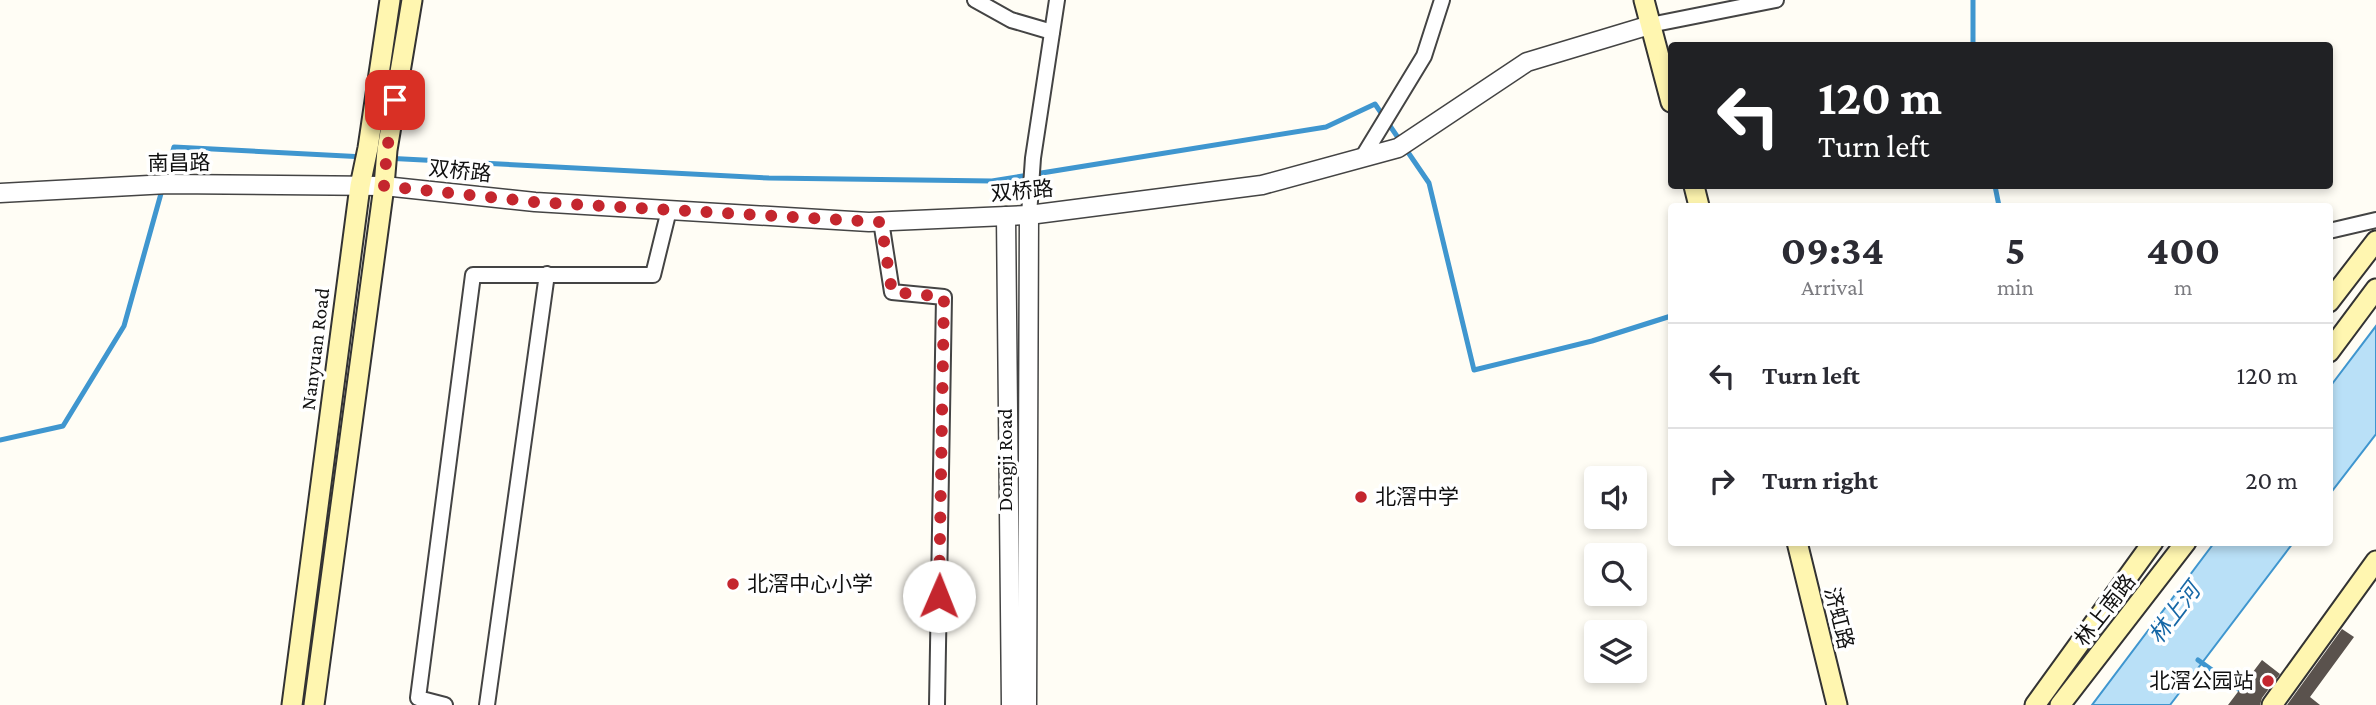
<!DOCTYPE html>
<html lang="en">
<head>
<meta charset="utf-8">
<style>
	body { margin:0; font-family:"Crimson Pro","Noto Sans SC",serif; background:#f2f2f3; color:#2b2b33; height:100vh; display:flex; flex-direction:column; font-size:26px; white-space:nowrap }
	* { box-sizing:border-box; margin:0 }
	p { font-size:23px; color:#7c7c81 }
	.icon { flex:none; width:38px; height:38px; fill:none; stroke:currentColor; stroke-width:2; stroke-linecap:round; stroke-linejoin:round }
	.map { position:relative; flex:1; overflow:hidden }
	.drawer { position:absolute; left:1668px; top:203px; width:665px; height:343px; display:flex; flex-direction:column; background:#fff; border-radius:7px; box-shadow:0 4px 10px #0003 }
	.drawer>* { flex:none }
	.banner { position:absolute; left:1668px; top:42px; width:665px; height:147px; border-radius:7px; box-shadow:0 4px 10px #0003; background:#202124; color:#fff; overflow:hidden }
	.controls { position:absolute; left:1584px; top:466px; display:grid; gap:14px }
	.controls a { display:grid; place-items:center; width:63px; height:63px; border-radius:7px; background:#fff; box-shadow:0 4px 10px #0003; font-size:35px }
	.pin { position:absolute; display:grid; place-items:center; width:60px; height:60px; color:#fff; margin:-30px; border-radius:14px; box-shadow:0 4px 10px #0006 }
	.me { position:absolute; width:77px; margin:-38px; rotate:1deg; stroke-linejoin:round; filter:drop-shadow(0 0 5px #0008) }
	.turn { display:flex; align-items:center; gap:24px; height:147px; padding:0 35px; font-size:32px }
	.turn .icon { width:91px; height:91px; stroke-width:2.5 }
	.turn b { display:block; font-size:49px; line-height:60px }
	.eta { display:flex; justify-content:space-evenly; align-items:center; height:119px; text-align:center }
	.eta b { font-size:42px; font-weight:700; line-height:49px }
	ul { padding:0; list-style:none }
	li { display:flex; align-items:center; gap:21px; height:105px; padding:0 35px; border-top:2px solid #e1e1e2 }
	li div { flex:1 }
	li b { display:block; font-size:26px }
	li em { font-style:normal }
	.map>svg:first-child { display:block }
</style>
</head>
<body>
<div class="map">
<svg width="2376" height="705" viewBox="0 0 2376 705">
	<rect width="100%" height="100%" fill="#fffdf5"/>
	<g fill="#b9e0f7" stroke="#3f96cf" stroke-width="2">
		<polygon points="2376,326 2376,434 2329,495 2329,388"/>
		<polygon points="2214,543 2293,543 2170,705 2092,705"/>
	</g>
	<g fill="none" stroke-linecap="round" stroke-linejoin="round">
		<g stroke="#3f96cf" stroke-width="5">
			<polyline points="1973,46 1973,0"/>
			<polyline points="1995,186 1999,206"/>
			<polyline points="0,440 63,426 124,326 174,147 769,178 992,181 1326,127 1375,104 1429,183 1474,370 1592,341 1671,316"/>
			<polyline points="2198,660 2244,693"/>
		</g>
	</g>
	<g fill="#5a524d">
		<polygon points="2342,629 2354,637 2310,697 2320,705 2287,705"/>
		<polygon points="2262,660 2280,674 2262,698 2260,705 2228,705"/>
	</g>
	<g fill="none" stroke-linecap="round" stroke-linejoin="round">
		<g stroke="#444" stroke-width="18">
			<g id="minor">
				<polyline points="975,0 1011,20 1052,32"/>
				<polyline points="1650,25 1776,0"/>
				<polyline points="1362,158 1424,56 1442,0"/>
				<polyline points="1029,215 1033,158 1057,0"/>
				<polyline points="881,221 892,292 944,297 937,705"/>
				<polyline points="2329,231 2376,220"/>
				<polyline points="445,705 418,698 473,275 653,275 669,210"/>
				<polyline points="487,705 547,274"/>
			</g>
		</g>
		<g stroke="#444" stroke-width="21">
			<g id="tertiary">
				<polyline points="0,193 168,184 384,186 535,202 869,222 1029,215 1262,185 1398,148 1527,62 1650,25"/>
				<polyline points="1006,216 1011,705"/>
				<polyline points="1027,705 1029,215"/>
			</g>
		</g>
		<g stroke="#333" stroke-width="23">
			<g id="secondary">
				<polyline points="1644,0 1671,102"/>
				<polyline points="1694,186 1699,206"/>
				<polyline points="2329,302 2376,241"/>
				<polyline points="2329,352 2376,289"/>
				<polyline points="1797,542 1837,705"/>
				<polyline points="292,705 360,186 368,148 390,0"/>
				<polyline points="314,705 384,186 387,150 412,0"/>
				<polyline points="2035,705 2153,542"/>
				<polyline points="2060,705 2186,542"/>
				<polyline points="2272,705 2376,561"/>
			</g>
		</g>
		<use href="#minor" stroke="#fff" stroke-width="14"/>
		<use href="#tertiary" stroke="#fff" stroke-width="18"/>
		<use href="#secondary" stroke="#fff6b0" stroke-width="19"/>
	</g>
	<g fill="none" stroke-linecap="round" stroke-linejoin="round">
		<polyline stroke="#c4262e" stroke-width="12" stroke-dasharray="0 21.6" points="395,100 387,150 384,186 535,202 881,222 892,292 944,297 939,596"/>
	</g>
	<g fill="#c4262e" stroke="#fff" stroke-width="2.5">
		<circle cx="1361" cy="497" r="7"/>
		<circle cx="733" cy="584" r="7"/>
		<circle cx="2268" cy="681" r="7"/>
	</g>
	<g text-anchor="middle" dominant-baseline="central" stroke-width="7" stroke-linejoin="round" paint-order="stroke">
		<g font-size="21" fill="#111" stroke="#fff">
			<text transform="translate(179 163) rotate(-1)">南昌路</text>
			<text transform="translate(460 171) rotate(6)">双桥路</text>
			<text transform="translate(1022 191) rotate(-5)">双桥路</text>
			<text transform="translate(315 349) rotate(-83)">Nanyuan Road</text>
			<text transform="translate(1005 460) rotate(-90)">Dongji Road</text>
			<text transform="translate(2105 610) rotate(-52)">林上南路</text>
			<text transform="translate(1839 618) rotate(76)">济虹路</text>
		</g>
		<g font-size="21" fill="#111" stroke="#fff" text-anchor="start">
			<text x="1375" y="497">北滘中学</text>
			<text x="747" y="584">北滘中心小学</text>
			<text x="2254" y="681" text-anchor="end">北滘公园站</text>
		</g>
		<g font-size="23" font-style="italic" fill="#1768a6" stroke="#fff">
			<text transform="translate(2174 613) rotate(-53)">林上河</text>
		</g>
	</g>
</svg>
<div class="controls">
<a><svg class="icon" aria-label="sound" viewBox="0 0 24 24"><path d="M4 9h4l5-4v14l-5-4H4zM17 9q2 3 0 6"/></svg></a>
<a><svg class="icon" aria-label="search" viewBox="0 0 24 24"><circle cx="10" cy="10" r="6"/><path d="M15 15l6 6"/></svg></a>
<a><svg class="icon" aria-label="layers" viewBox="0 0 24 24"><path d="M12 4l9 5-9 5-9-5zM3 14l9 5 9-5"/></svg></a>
</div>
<div class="pin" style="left:395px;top:100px;background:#d93025"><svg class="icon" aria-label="arrive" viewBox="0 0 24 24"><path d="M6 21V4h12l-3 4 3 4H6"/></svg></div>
<svg class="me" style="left:939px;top:596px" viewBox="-20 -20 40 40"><circle r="19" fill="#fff"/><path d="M0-13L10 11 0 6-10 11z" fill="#c4262e"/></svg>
<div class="banner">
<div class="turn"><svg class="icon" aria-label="left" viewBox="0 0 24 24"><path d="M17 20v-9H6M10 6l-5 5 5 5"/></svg><div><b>120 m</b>Turn left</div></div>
</div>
<section class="drawer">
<div class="eta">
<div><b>09:34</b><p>Arrival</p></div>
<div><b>5</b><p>min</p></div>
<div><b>400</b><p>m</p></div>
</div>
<ul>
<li><svg class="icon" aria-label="left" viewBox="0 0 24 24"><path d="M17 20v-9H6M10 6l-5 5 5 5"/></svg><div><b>Turn left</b></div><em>120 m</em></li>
<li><svg class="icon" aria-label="right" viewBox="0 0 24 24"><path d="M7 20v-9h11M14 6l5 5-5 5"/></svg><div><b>Turn right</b></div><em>20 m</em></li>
</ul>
</section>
</div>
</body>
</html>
